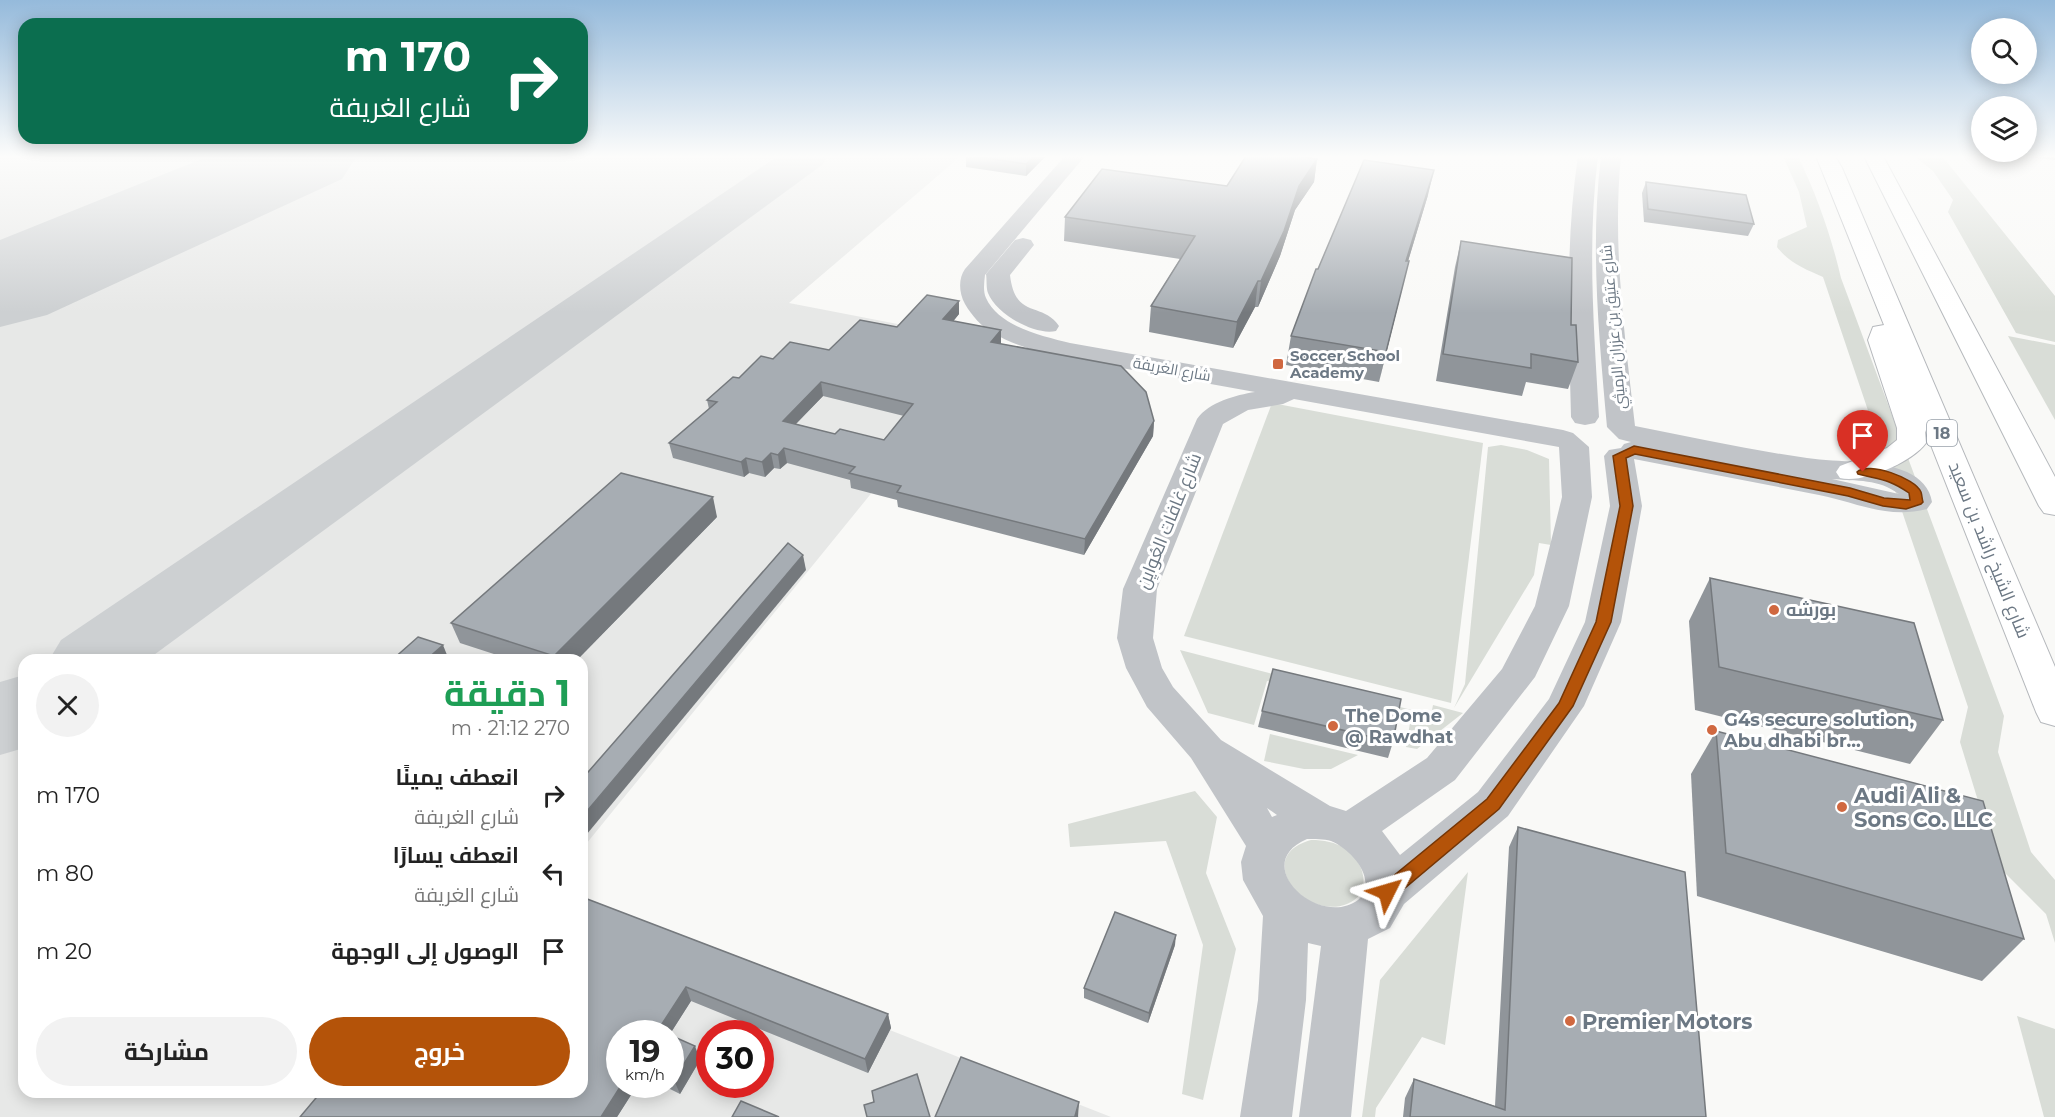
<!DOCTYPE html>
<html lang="ar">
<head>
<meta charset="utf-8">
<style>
	body { margin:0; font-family:Montserrat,Cairo,sans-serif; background:#f2f2f2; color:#222; direction:rtl; height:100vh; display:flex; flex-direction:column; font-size:22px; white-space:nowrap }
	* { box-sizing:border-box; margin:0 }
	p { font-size:20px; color:#767676 }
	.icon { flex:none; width:33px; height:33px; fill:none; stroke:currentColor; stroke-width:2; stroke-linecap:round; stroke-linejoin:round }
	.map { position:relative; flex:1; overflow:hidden; direction:ltr }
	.side { position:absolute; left:18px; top:654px; width:570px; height:444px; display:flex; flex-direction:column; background:#fff; border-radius:18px; box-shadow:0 3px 15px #0003; direction:rtl }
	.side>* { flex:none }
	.hud { position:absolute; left:18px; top:18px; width:570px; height:126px; border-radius:18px; box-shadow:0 3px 15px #0003; direction:rtl; background:#0b6e4f; color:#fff; overflow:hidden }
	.tools { position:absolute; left:1971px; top:18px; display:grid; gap:12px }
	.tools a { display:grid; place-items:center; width:66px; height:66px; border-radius:50%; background:#fff; box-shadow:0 3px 15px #0003; font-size:30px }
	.speed { position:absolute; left:606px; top:1020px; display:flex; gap:12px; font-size:30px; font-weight:700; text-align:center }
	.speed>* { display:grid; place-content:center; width:78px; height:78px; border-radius:50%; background:#fff; box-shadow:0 3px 15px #0003; line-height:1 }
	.speed small { font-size:15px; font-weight:400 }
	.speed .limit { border:9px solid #d22; background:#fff; color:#111 }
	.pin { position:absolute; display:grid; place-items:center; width:51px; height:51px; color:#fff; margin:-62px -26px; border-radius:50% 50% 50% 0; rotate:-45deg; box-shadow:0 0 6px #0007 }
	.pin .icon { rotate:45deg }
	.me { position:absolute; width:66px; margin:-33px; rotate:50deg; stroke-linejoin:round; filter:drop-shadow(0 0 4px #0008) }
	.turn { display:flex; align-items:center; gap:21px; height:126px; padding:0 18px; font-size:27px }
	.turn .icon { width:78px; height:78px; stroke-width:2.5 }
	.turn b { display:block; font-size:42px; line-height:51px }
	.round { display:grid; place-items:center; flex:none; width:63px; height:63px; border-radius:32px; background:#f2f2f2 }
	.head { display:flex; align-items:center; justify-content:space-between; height:102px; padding:0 18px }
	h1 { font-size:36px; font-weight:700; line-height:45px; color:#1e9e55 }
	.action { display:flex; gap:12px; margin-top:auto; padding:12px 18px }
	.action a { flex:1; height:69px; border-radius:36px; background:#b45309; color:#fff; font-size:24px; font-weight:700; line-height:69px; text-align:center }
	.action a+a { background:#f2f2f2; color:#222 }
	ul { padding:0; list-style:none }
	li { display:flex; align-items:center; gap:18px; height:78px; padding:0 18px }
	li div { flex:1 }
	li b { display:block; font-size:22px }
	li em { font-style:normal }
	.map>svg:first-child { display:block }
</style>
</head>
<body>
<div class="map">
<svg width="2055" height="1117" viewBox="0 0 2055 1117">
	<rect width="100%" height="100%" fill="#f9f9f7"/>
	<path fill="#e7e8e7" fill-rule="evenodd" d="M0,156h961l-172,147 212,41 -101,114 -318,391v-189h-558v432h558v-183l529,208h-1111zM620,1034h50v50h-50zM710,1034h50v50h-50z"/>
	<g fill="#d9ddd7">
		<path d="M1783,156h15c19,40 33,79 43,122l163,438 -6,36 33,100 24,28v63l-9,-29 -48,-48 -38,-124 8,-35 -145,-430c-18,-8 -34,-14 -46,-30l1,-7 29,-13 -8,-35z"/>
		<polygon points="1914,156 1942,156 2055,296 2055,342 2016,333 1948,212 1953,200 1933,171"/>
		<polygon points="2008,336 2055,345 2055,420"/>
		<polygon points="1272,403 1483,443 1451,703 1184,636"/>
		<polygon points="1501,445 1527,450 1549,459 1551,545 1539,543 1534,575 1454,708 1465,684 1488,447"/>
		<polygon points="1180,650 1431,715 1433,705 1463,713 1417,749 1406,747 1411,717 1267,681 1254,725 1208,713"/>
		<polygon points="1270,734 1358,755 1331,769 1304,769 1264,761"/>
		<polygon points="1195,791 1217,817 1206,873 1236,949 1203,1100 1182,1094 1203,945 1166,841 1070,847 1068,824"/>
		<path d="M1311,840c13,0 24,2 35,9 19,13 27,45 1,55 -43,17 -95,-48 -36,-64z"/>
		<polygon points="1468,872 1445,1045 1422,1037 1376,1108 1375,1117 1362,1117 1380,980"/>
		<polygon points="2017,1016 2055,1029 2055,1117 2044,1117"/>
	</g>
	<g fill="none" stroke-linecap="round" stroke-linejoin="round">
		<g fill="#cdd0d2" fill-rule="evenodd">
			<polygon points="778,156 828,156 822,165 147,660 49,660 61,640"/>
			<polygon points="24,675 24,748 0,755 0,682"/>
		</g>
		<polygon fill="#cdd0d2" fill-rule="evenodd" points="209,156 357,156 342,179 47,315 0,327 0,240"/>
		<g stroke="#b5b8bc" stroke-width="2">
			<g id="major">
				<path d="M1816,156h19l7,12 213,499v59l-14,-4 -5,-10 -111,-282 1,13c-14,19 -63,41 -86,35l-4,-6 4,-6 47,-18 10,-8v-12l-29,-88 5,-13 11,-2z"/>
				<polygon points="1864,156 1883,156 2055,477 2055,515 2044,513 2039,506"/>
			</g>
		</g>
		<g fill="#c1c4c8" fill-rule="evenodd">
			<path d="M1065,156h20l-100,119c-1,8 -2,16 1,23 13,29 57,38 84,45l493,87 10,3 16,14 3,50 -23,109 -34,71 -80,103 -73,51 18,24 78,-63 71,-93 36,-77 25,-116 -6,-50 5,-6 12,-2 3,-4 7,-2 -12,-3 -12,-12c-8,-91 -17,-180 -6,-271h20c-9,91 4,180 14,270 57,11 114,24 172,32 33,5 69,1 100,14 13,6 23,16 25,30l-5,7c-40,10 -69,-6 -108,-14 -61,-12 -123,-24 -185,-36l8,47 -21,116 -37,84 -76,110 -104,88 -14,24 -22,11 -17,178h-52l22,-171 -13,-3 -2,57 -14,117h-52l18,-117 5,-84 -20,-36 -2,-18 5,-16 -55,-88 -44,-51 -21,-39 -9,-30 6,-49 74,-170c12,-17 39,-24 58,-27 -46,-8 -93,-17 -139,-25 -41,-7 -87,-13 -123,-34 -12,-7 -21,-17 -28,-29 -6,-11 -7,-25 0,-35zM1294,399l265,48 3,50 -27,109 -33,63 -75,89 -81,53 -16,-5 -109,-66 -48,-53 -11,-19 -9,-30 4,-49 66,-165 25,-14 35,-6zM1832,479c25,2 47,0 67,15zM1267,808l10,7 -5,2zM1307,839c7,0 17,0 24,2 20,8 48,39 27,59 -39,29 -110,-36 -51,-61z"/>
			<path d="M1578,156h20c-11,87 -4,174 1,261l-4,6 -10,2 -10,-2 -4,-6c-2,-87 -6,-174 7,-261z"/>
			<path d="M1023,238l8,2 3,5 -24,30c5,45 32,26 49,51l-3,5c-21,5 -60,-17 -68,-38 -2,-5 -1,-13 -2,-19l29,-34z"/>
		</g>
		<use href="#major" fill="#fff" fill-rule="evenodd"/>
	</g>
	<g fill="#90959a" fill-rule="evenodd">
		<polygon points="966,156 1046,156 1026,176 966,167"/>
		<polygon points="2018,156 2055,156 2055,160"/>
		<polygon points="1317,159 1314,182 1295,210 1280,256 1258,307 1255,307 1233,348 1149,332 1151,306 1180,259 1064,241 1065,217 1227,186"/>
		<polygon points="1646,182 1754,224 1748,236 1644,222 1642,193"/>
		<polygon points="1428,195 1408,261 1402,289 1379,382 1286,365 1291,336 1318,269"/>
		<polygon points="1461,241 1571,325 1578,362 1568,389 1526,382 1522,396 1436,381 1455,267"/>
		<path d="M959,301v13l-6,7 48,9v14l153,77 -1,15 -69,119 -186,-48 -1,-7 -46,-12 -1,-8 -63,-17 -7,6 -6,-1 -9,9 -16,-4 -5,4 -71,-19 -4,-15 40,-34 -2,-9 32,-22 34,-19 56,-9 68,-23zM823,396l81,20 -20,24 -49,-6 -39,-10z"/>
		<polygon points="717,517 577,660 512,660 460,643 451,623"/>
		<polygon points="1710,578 1943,720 1910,764 1695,710 1689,621"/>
		<polygon points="1262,711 1393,742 1388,758 1258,727"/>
		<polygon points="1716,731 2024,939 1982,981 1697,896 1691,774"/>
		<polygon points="1518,827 1706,1117 1403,1117 1405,1098 1414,1079 1495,1106 1509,847"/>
		<polygon points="582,897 888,1014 891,1028 868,1073 691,1001 670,1034 620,1034 620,1084 638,1084 617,1117 300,1117"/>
		<polygon points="1175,945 1148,1023 1084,998 1084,988"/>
		<polygon points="670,1035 700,1060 680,1094 660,1084 670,1084"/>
	</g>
	<g fill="#75797d">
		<polygon points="1035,156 1046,156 1026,176 1026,164"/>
		<polygon points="1317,159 1314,182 1295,210 1280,256 1258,307 1261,281 1299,186"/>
		<polygon points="1434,170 1428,195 1400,288 1406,261"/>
		<polygon points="1409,261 1402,289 1379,382 1386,352"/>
		<polygon points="1258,281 1255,307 1233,348 1237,322"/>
		<polygon points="959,301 959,314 944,333 943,319"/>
		<polygon points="1001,330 1001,344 991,342"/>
		<polygon points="821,382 823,396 785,435 783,421"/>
		<polygon points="1154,421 1153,436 1084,555 1085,539"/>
		<polygon points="784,448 787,463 780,469 778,455"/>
		<polygon points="771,453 774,468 765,477 762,462"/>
		<polygon points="746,458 749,473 744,477 741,462"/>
		<polygon points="713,497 717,517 577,660 556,660 554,656"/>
		<polygon points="803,555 806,570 582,840 582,817"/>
		<polygon points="443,645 449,660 428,660 427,659"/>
		<polygon points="1176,935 1175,945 1148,1023 1149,1013"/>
		<polygon points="686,987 691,1001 670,1034 659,1034 658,1030"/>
		<polygon points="888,1014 891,1028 868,1073 865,1059"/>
		<polygon points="695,1046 700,1060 680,1094 674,1080"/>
		<polygon points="622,1084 638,1084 617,1117 601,1117"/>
		<polygon points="1079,1102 1078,1117 1075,1116"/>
	</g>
	<g fill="#a7adb3" stroke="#75797d" stroke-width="1.5" fill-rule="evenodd">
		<polygon points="972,156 1035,156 1026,164"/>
		<polygon points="1246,156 1300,156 1317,159 1299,186 1284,231 1261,281 1258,281 1237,322 1151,306 1195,236 1065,217 1102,169 1227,186"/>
		<polygon points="1364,160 1434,170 1406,261 1409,261 1386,352 1291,336 1316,269 1318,269"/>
		<polygon points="1646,182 1746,195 1754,224 1648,209"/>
		<polygon points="1461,241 1572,258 1571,325 1576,325 1578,362 1531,354 1531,368 1443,354"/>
		<path d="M927,295l32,6 -16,18 58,11 -10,12 130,24 25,26 8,29 -69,118 -188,-47 4,-6 -52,-13 6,-6 -71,-19 -6,7 -7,-2 -9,9 -16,-4 -5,4 -72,-19 48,-41 -10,-2 26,-23 6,1 22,-22 12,3 17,-17 39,8 31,-30 37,7zM821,382l92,22 -29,36 -44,-11 -5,5 -52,-13z"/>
		<polygon points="621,473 713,497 554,656 451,623"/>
		<polygon points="788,543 803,555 582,817 582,779"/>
		<polygon points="1710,578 1914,623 1943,720 1719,667"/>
		<polygon points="418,637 443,645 427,659 431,660 392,660"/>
		<polygon points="1273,669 1401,699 1393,742 1262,711"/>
		<polygon points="1716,731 1983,801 2024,939 1726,853"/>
		<polygon points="1518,827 1685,872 1706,1117 1410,1117 1414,1079 1505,1110"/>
		<polygon points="582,897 888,1014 865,1059 686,987 658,1030 666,1034 620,1034 620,1084 622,1084 601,1117 300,1117 321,1092 582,1092"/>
		<polygon points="1115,912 1176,935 1149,1013 1084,988"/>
		<polygon points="670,1035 695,1046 674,1080 670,1078"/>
		<polygon points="961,1057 1079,1102 1075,1116 1078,1117 935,1117"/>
		<polygon points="917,1074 930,1117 867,1117 864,1105 874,1102 872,1091"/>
		<polygon points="741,1101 779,1117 732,1117"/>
	</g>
	<linearGradient id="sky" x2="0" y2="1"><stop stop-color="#95badb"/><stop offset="0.5" stop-color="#fcfcfb"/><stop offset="1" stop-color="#fcfcfb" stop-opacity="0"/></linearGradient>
	<rect width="2055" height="313" fill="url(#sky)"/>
	<path fill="#b45309" stroke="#753606" stroke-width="1.5" d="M1634,446l216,42 34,10 26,2 -1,-7c-20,-14 -28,-13 -51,-19l-1,-2c11,-11 58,6 64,20 1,3 1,7 2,10l-2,2 -15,5 -23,-3 -35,-10 -213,-42 -9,4 7,48 -22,116 -38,84 -74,103 -106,89 -6,2 -7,-2 -2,-6 2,-5 107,-88 72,-96 37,-81 24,-116 -7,-50z"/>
	<g fill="#d06840" stroke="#fff" stroke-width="2">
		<rect x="1272" y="358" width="12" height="12" rx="3"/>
		<circle cx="1774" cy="610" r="6"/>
		<circle cx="1333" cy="726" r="6"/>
		<circle cx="1712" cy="730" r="6"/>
		<circle cx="1842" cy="807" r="6"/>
		<circle cx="1570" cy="1021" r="6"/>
	</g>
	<g text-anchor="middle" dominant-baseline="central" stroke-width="6" stroke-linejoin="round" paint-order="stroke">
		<g font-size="15" fill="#6c7884" stroke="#fff">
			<text transform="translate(1613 327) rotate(-95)">شارع عتيق بن عزران الرميثي</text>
			<text transform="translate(1172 369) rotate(10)">شارع الغريفة</text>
		</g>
		<g font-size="15" font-weight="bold" fill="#6c7884" stroke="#fff" text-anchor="start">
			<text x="1290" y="355">Soccer School<tspan x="1290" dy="17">Academy</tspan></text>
		</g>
		<rect fill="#fff" stroke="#98a0a9" stroke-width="1.5" x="1927" y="420" width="30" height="26" rx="4.5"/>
		<g font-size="16" font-weight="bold" fill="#6c7884">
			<text x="1942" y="433">18</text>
		</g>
		<g font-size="18" fill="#6c7884" stroke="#fff">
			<text transform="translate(1169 521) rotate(-68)">شارع غافات العُوايِن</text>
			<text transform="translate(1989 550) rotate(68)">شارع الشيخ راشد بن سعيد</text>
		</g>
		<g font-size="18" font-weight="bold" fill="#6c7884" stroke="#fff" text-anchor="start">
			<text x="1786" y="610">بورشه</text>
			<text x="1345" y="716">The Dome<tspan x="1345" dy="21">@ Rawdhat</tspan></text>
			<text x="1724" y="720">G4s secure solution,<tspan x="1724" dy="21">Abu dhabi br...</tspan></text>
		</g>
		<g font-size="21" font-weight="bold" fill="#6c7884" stroke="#fff" text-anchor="start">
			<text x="1854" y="795">Audi Ali &amp;<tspan x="1854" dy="24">Sons Co. LLC</tspan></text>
			<text x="1582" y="1021">Premier Motors</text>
		</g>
	</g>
</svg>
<div class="tools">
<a><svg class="icon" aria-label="search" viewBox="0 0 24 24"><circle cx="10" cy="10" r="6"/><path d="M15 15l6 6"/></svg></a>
<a><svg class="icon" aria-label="layers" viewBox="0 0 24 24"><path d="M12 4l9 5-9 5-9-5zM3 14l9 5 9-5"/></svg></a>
</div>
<div class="speed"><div>19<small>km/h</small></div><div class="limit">30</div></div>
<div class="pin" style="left:1863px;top:472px;background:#d93025"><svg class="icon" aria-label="arrive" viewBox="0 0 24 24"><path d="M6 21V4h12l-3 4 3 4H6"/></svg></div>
<svg class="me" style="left:1387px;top:892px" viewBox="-20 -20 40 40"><path d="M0-17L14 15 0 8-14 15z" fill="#b45309" stroke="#fff" stroke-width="4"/></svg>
<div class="hud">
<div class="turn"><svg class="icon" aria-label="right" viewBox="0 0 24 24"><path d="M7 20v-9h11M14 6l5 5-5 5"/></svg><div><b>170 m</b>شارع الغريفة</div></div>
</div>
<section class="side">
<div class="head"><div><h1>1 دقيقة</h1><p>270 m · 21:12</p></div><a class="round"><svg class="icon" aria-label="close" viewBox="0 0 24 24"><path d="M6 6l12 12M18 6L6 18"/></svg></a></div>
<ul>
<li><svg class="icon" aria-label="right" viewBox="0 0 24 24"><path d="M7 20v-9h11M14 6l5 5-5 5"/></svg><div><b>انعطف يمينًا</b><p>شارع الغريفة</p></div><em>170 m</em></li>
<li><svg class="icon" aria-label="left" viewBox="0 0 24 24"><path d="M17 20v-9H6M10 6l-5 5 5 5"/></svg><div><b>انعطف يسارًا</b><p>شارع الغريفة</p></div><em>80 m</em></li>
<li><svg class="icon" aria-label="arrive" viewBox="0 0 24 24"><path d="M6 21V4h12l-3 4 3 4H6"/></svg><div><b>الوصول إلى الوجهة</b></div><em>20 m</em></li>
</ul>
<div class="action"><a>خروج</a><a>مشاركة</a></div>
</section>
</div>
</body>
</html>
